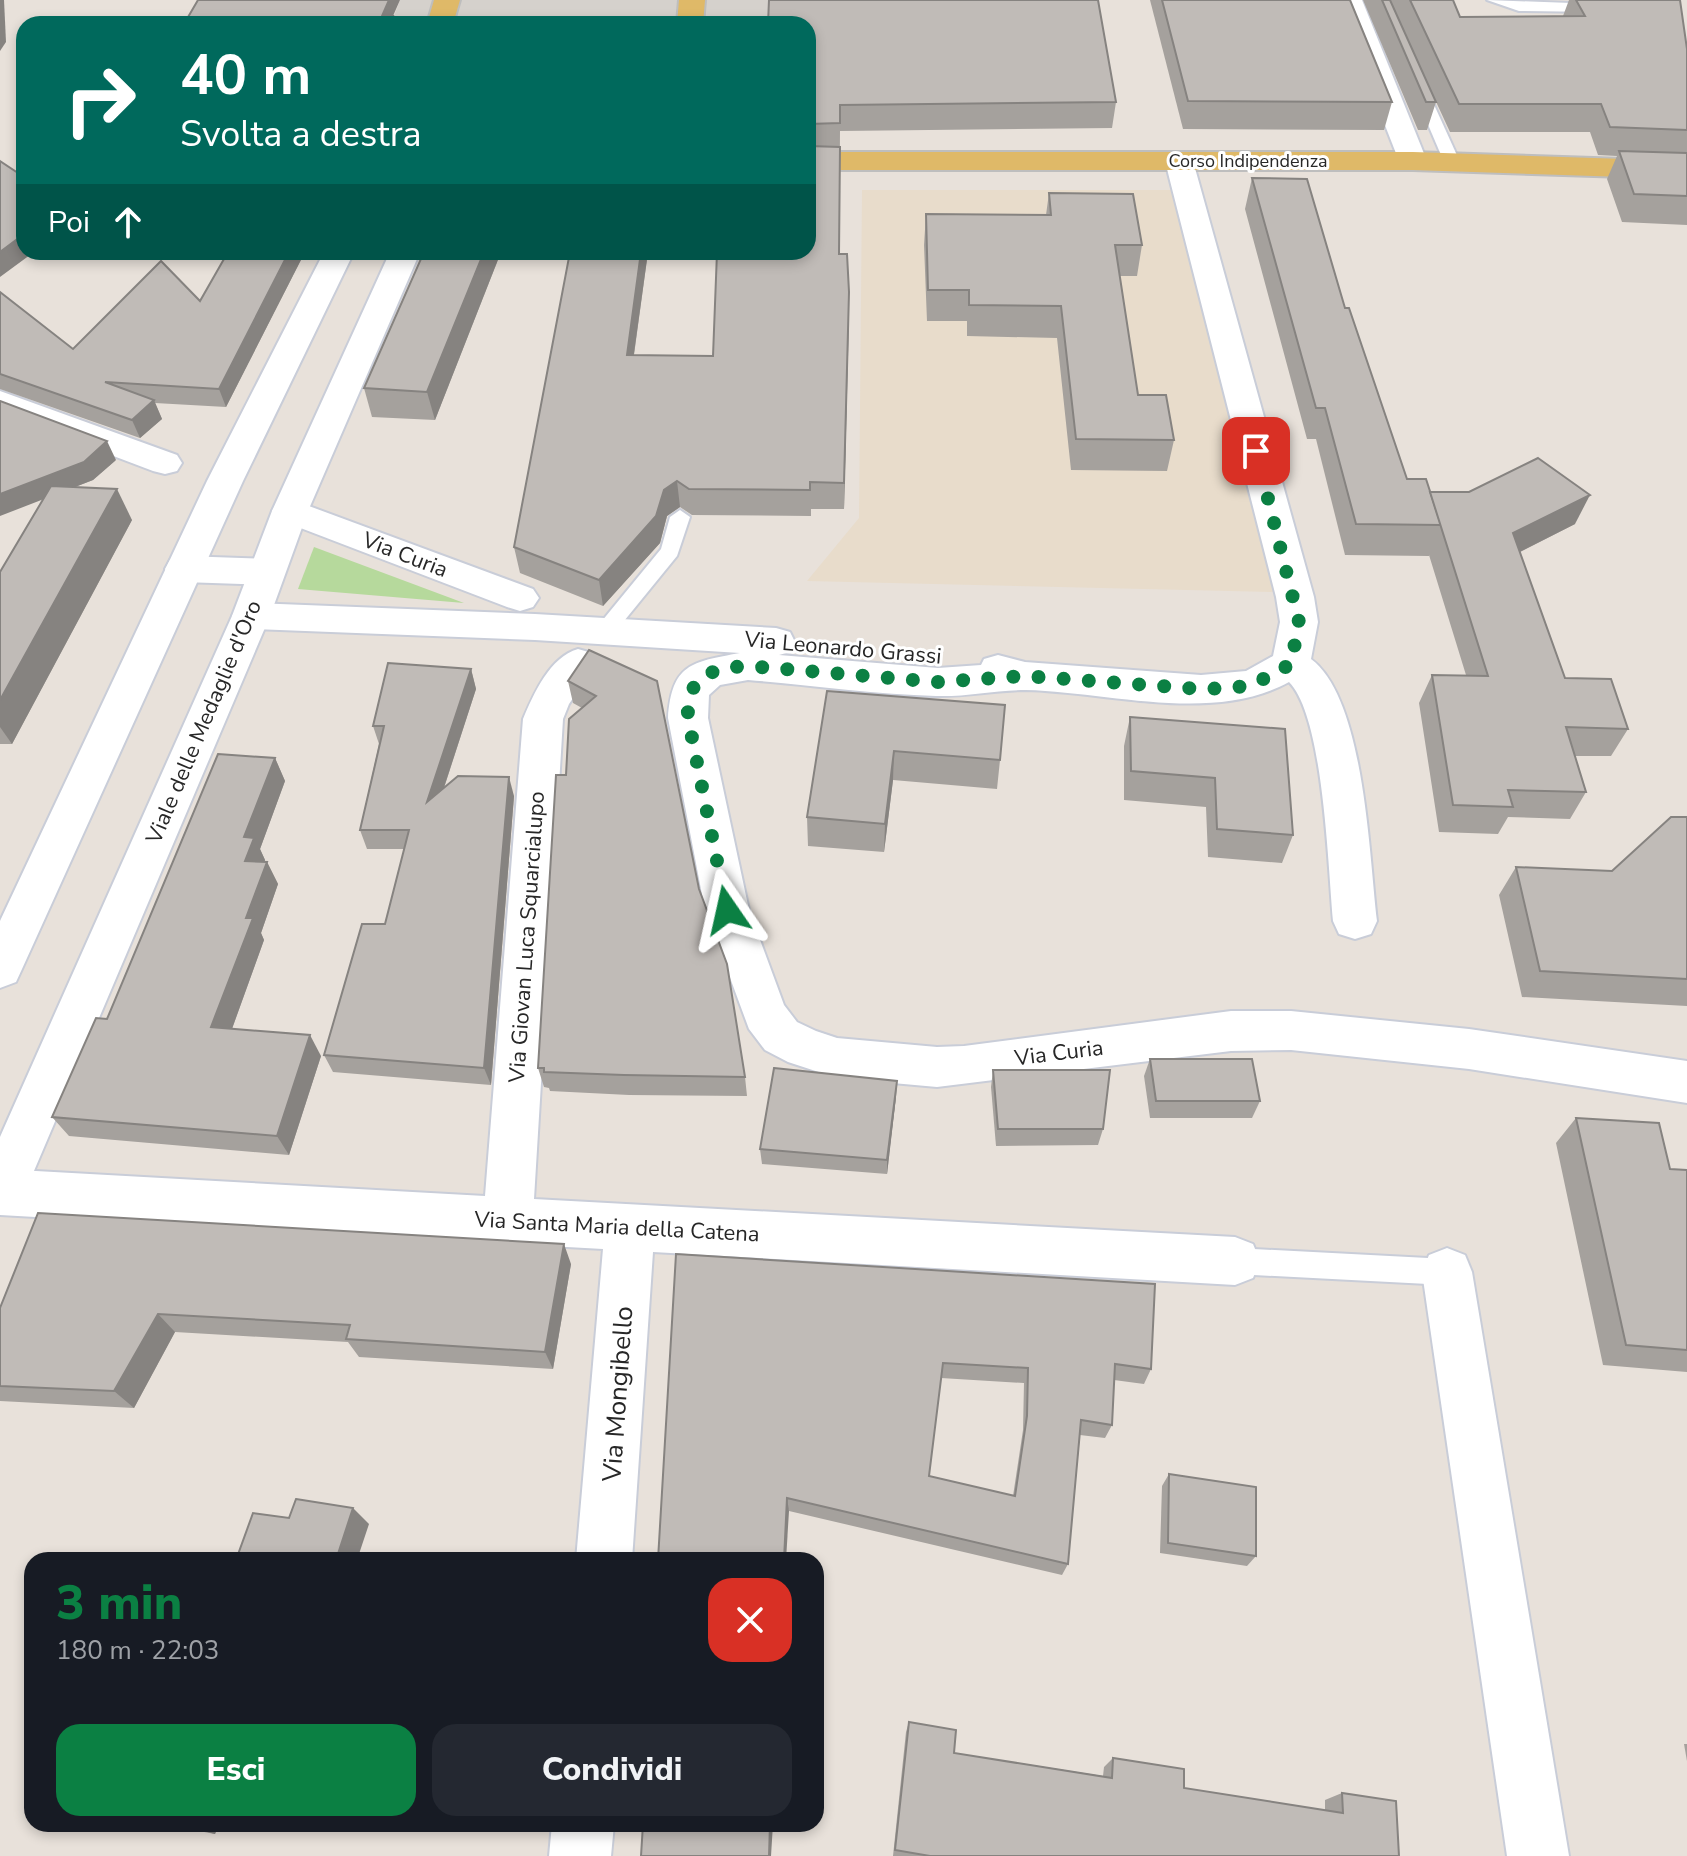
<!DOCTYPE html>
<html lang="it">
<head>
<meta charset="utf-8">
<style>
	body { margin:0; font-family:"Nunito Sans",sans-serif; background:#242831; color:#f1f3f6; height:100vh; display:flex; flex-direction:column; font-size:30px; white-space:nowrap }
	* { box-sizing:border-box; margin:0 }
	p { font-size:26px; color:#9ea1a6 }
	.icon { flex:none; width:44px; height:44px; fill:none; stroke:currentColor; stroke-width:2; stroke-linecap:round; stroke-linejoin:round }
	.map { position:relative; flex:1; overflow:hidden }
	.panel { position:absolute; left:24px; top:1552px; width:800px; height:280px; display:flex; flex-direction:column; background:#171b24; border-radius:24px; box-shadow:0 4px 12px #0003 }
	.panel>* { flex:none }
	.top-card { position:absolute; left:16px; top:16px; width:800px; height:244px; border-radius:24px; box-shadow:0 4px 12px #0003; background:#00695c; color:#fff; overflow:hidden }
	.pin { position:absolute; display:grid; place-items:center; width:68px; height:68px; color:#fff; margin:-34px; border-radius:16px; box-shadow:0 4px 12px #0006 }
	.me { position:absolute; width:88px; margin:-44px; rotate:349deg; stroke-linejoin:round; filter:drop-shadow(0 0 6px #0008) }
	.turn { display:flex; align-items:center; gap:28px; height:168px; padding:0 32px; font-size:36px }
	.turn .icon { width:104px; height:104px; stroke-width:2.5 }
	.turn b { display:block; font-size:56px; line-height:68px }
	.then { display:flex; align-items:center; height:76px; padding:0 32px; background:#0003; gap:16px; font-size:30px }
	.round { display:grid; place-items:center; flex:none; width:84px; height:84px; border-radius:24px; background:#242831 }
	.head { display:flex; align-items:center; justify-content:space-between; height:136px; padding:0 32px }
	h1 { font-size:48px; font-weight:800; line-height:60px; color:#0b8043 }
	.button { display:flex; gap:16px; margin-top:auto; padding:16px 32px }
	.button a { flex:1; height:92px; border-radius:24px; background:#0b8043; color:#fff; font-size:32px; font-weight:800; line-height:92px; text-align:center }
	.button a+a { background:#242831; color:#f1f3f6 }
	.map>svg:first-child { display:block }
</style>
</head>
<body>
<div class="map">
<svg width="1687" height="1856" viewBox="0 0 1687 1856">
	<rect width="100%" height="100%" fill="#e8e1da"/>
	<polygon fill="#e8dccb" points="862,190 1173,190 1276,592 807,581 859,518"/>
	<polygon fill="#b6d99c" points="314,547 464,603 298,589"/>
	<polygon fill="#d5d1cc" points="400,0 772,0 770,24 391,24"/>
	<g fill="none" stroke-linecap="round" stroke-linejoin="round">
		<g stroke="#c9cdd8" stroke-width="4">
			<g id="lane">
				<polygon points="1487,0 1598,4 1605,8 1598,12 1519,11"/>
				<polygon points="1419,83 1426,87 1460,162 1458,165 1452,167 1444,162 1412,87"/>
				<polygon points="680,510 690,517 677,556 611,637 597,637 594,632 597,627 661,549 670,517"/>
				<polygon points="1235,1248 1447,1259 1457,1263 1461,1272 1457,1281 1447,1285 1235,1274 1225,1270 1221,1261 1225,1252"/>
			</g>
		</g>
		<g stroke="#c9cdd8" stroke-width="4">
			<g id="street">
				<polygon points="1336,0 1362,0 1427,161 1423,167 1413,170 1403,167 1399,161"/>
				<path d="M1179,152l10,3 4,6 121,436 4,25 -7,37c54,40 58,197 66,262l-6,13 -16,5 -16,-5 -6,-13c-5,-52 -9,-204 -44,-239 -76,42 -180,10 -263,8 -30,0 -60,7 -90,6 -63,-2 -126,-11 -188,-16l-28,5 -11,10 -1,23 41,192 35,95 13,17 19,9 21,7 100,9 27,-1 267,-35h60l178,18 218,32v42l-218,-34 -178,-19 -60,1 -294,36 -100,-9 -49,-16 -23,-12 -16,-21 -44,-119 -37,-192c4,-54 23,-56 72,-65l-205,-13 -284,-11 -13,-4 -6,-9 6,-9 13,-4 284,11 241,14 14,4 5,10 -5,10 -11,3 159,13 43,-3 3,-6 14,-4 27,7 176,13 45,-4 27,-15 7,-34 -4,-25 -111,-436 4,-6z"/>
				<polygon points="0,391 177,455 182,463 177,471 165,474 153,471 0,413"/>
				<polygon points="290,499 533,589 539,598 533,607 520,611 507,607 277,519 272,511 277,503"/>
				<polygon points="183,556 267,559 280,563 285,572 280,581 267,585 183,582 170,578 165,569 170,560"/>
				<path d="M578,649l14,4 5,10 -28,41 -6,15 -29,480 701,38 18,7 7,17 -7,17 -18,7 -582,-33 -21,308h-56l27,-311 -603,-34v-46l485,27 38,-477c11,-26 27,-62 55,-70z"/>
				<polygon points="1447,1248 1465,1255 1472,1272 1569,1856 1507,1856 1422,1272 1429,1255"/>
				<polygon points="552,1824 614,1824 611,1856 549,1856"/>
			</g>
		</g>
		<g stroke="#c9cdd8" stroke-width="4">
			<g id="secondary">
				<polygon points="324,252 354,252 243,481 22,969 16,982 0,988 0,921 207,481"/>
				<polygon points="390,252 420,252 308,511 270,616 25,1192 17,1208 0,1215 0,1137 232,616 272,511"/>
			</g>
		</g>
		<g stroke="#bebebe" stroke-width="4">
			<g id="primary">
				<polygon points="434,0 460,0 453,24 427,24"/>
				<polygon points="679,0 705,0 703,24 677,24"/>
				<polygon points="808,152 1413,152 1687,161 1687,179 1413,170 808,170"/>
			</g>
		</g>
		<use href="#lane" fill="#fff" fill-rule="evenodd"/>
		<use href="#street" fill="#fff" fill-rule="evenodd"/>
		<use href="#secondary" fill="#fff" fill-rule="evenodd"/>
		<use href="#primary" fill="#dfb968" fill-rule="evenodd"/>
	</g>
	<g fill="#a5a19d" fill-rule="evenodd">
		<polygon points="1150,0 1350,0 1392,102 1384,130 1183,129"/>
		<polygon points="1363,0 1453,0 1460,17 1563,16 1569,0 1680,0 1687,49 1687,225 1622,222 1607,179 1617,156 1598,155 1590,132 1450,132 1414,54 1436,102 1427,130 1418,130"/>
		<polygon points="808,24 1116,102 1112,128 840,131 839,254 849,292 844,509 811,509 811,516 692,515 680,507 667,516 660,543 603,606 520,573 514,547 648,252 634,355 713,356 808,252"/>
		<polygon points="1252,178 1345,308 1407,479 1430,492 1575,524 1520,552 1565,678 1628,729 1611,756 1575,756 1586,792 1570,819 1508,817 1498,834 1439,832 1419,703 1432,675 1466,675 1429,555 1429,556 1345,555 1316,439 1307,439 1245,209"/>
		<polygon points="1049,193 1142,245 1137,276 1120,276 1138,395 1174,440 1167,471 1071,470 1057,338 967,336 967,321 927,321 924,245 926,214 1046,215"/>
		<polygon points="228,252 305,252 226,407 155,403 162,419 140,438 0,389 0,292 73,349 200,301"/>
		<polygon points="424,252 501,252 435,420 372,417 364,388"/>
		<polygon points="116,460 93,480 75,487 132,520 12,744 0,744 0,572 43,500"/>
		<polygon points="589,650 699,889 745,1077 747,1096 629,1095 550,1091 549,1088 544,1087 538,1068 566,775 582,708 573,703 568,681"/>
		<polygon points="471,669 476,689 444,788 514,796 491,1085 333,1072 324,1055 385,924 404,849 367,849 360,830 379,744 373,726"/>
		<polygon points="827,691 1000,760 997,789 893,780 884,852 808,846 807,817"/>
		<polygon points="1130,717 1293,835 1282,863 1208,857 1206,807 1124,800 1124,746"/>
		<polygon points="275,758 285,781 260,849 265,860 265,862 267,862 278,884 261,933 264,940 232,1029 321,1056 289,1155 69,1136 52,1117 107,1019"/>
		<polygon points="1687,817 1687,1006 1522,997 1499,895 1516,867 1612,871"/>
		<polygon points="1150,1059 1260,1101 1252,1118 1150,1118 1144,1076"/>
		<polygon points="993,1070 1103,1129 1098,1145 996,1146 991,1087"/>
		<polygon points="896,1097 887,1174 762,1164 760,1149"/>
		<polygon points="1576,1118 1670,1169 1687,1170 1687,1372 1603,1365 1556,1143"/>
		<path d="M676,1254l475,115 -7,15 -30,-4 -2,45 -7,13 -25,-3 -12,129 -6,11 -273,-64zM941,1378l83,5 -1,47 -10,66 -84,-20z"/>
		<polygon points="571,1264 553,1369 359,1357 348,1342 175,1332 134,1408 0,1401 0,1308"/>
		<polygon points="1169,1474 1256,1556 1247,1566 1160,1553 1162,1486"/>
		<polygon points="909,1722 954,1753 1103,1776 1104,1767 1113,1758 1184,1788 1325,1810 1325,1800 1342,1793 1399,1856 893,1856 906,1732"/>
		<polygon points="1684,1744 1687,1744 1687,1761"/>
		<polygon points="161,1824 219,1824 215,1834"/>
	</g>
	<g fill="#868380">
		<polygon points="0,0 4,0 6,42 0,51"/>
		<polygon points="389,0 400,0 393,16 395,24 390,24 382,16"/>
		<polygon points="24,234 24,252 34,252 0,277 0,252"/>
		<polygon points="289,252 305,252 226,407 219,389"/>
		<polygon points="484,252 501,252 435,420 427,392"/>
		<polygon points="641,252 648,252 630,382 627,355"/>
		<polygon points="849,292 849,318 844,509 844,483"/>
		<polygon points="154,400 162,419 140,438 132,420"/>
		<polygon points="107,441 116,460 93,480 0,516 0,494"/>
		<polygon points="677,481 680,507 667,516 660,543 603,606 599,580 664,490"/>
		<polygon points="117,489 132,520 12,744 0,727 0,700"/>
		<polygon points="1590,495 1575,524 1500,562 1513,533"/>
		<polygon points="471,669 476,689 433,821 427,802"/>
		<polygon points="894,751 893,780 884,852 885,824"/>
		<polygon points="275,758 285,781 260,849 265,860 257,883 245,861 244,837"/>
		<polygon points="509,777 514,796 491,1085 484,1068"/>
		<polygon points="267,862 278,884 261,933 264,940 225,1048 211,1027 246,918"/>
		<polygon points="310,1035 321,1056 289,1155 277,1136"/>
		<polygon points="897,1081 896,1097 887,1174 887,1160"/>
		<polygon points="564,1244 571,1264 553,1369 545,1352"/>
		<polygon points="158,1314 175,1332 134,1408 114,1391"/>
		<polygon points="787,1498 789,1511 786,1560 784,1560"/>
		<polygon points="353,1508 369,1524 357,1560 336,1560"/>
		<polygon points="194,1824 219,1824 215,1834 192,1828"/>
		<polygon points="770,1824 773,1824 771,1856 769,1856"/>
	</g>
	<g fill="#c0bbb7" stroke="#868380" stroke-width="2" fill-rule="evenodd">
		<polygon points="198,0 389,0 382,16 393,16 390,24 184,24"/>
		<polygon points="769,0 1098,0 1116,102 840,105 840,123 808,124 808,24 768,24"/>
		<polygon points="1162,0 1350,0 1392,102 1188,101"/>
		<polygon points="1382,0 1390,0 1436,102 1426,102"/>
		<polygon points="1410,0 1453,0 1460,17 1585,16 1576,0 1680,0 1687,49 1687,130 1610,127 1601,104 1459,104"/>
		<polygon points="808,146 840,147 839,254 847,254 849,292 844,483 810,482 810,490 689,489 677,481 664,490 656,516 599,580 514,547 570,252 641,252 627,355 713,356 717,252 808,252"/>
		<polygon points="1619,151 1687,153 1687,196 1634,194"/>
		<polygon points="0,161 24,177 24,234 0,252"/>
		<polygon points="1252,178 1307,179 1345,308 1349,308 1407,479 1426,479 1441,525 1356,524 1325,408 1316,408"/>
		<polygon points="1049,193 1133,194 1142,245 1115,245 1138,395 1166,395 1174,440 1076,439 1061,306 969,305 969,290 928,290 926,214 1051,215"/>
		<polygon points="228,252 289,252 219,389 105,382 154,400 132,420 0,374 0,292 73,349 161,261 200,301"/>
		<polygon points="424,252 484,252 427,392 364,388"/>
		<polygon points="0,401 107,441 84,462 0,494"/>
		<polygon points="1538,458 1590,495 1513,533 1565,678 1611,679 1628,729 1566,727 1586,792 1508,790 1513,807 1453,805 1432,675 1488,676 1430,492 1469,492"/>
		<polygon points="51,486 117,489 0,700 0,572"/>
		<polygon points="589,650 657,681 699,889 727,964 745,1077 624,1075 544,1072 544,1068 538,1068 556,775 566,775 569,719 596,696 568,681"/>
		<polygon points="388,663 471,669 427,802 458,776 509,777 484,1068 324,1055 362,924 385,924 409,830 360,830 384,726 373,726"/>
		<polygon points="827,691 1005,705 1000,760 894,751 885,824 807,817"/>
		<polygon points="1130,717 1285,729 1293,835 1217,829 1215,778 1131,771"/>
		<polygon points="218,754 275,758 244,837 254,838 245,861 267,862 246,918 253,918 211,1027 310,1035 277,1136 52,1117 96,1018 107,1019"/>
		<polygon points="1671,817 1687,817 1687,979 1540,971 1516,867 1612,871"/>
		<polygon points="1150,1059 1252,1059 1260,1101 1156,1101"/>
		<polygon points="774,1068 897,1081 887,1160 760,1149"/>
		<polygon points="993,1070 1110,1070 1103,1129 998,1129"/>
		<polygon points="1576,1118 1659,1123 1670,1169 1687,1170 1687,1350 1626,1345"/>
		<polygon points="38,1213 564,1244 545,1352 346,1339 350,1325 158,1314 114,1391 0,1386 0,1308"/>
		<path d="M676,1254l479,30 -4,85 -36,-5 -3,61 -31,-5 -13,144 -281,-66 -3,62h-126zM943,1363l85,5 -1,48 -12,80 -86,-20z"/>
		<polygon points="1169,1474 1256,1487 1256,1556 1168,1543"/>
		<polygon points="296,1499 353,1508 336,1560 236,1560 253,1513 289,1518"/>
		<polygon points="909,1722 956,1730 954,1753 1112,1778 1113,1758 1184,1769 1184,1788 1343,1813 1342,1793 1396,1801 1399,1856 930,1856 895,1850"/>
		<polygon points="173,1824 194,1824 192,1828"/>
		<polygon points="643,1824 770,1824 769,1856 641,1856"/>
	</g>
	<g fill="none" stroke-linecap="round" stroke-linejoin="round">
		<path stroke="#0b8043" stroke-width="14" stroke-dasharray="0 25.2" d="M727,910l-39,-192c-2,-42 23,-50 60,-52l190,16 87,-6 176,13 33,-1 22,-5 35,-19 8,-42 -43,-171"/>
	</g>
	<g text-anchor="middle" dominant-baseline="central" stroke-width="6" stroke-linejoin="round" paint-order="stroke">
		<g font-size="18" fill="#272727" stroke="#fff">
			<text x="1248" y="161">Corso Indipendenza</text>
		</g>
		<g font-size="22" fill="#272727" stroke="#fff">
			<text transform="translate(405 555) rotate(21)">Via Curia</text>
			<text transform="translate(843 648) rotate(5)">Via Leonardo Grassi</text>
			<text transform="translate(204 722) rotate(-67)">Viale delle Medaglie d'Oro</text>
			<text transform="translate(527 937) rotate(-86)">Via Giovan Luca Squarcialupo</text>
			<text transform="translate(1059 1053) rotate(-7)">Via Curia</text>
			<text transform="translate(617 1227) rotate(3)">Via Santa Maria della Catena</text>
		</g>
		<g font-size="26" fill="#272727" stroke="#fff">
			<text transform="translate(618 1394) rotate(-86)">Via Mongibello</text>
		</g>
	</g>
</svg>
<div class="pin" style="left:1256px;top:451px;background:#d93025"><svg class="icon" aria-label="arrive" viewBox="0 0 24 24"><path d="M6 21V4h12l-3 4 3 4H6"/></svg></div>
<svg class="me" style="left:727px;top:910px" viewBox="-20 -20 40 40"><path d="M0-17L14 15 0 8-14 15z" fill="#0b8043" stroke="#fff" stroke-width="4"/></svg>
<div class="top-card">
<div class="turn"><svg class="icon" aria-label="right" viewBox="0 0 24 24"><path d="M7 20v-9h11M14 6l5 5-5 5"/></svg><div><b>40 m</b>Svolta a destra</div></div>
<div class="then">Poi<svg class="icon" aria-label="ahead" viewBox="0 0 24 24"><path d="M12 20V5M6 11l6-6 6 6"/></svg></div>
</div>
<section class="panel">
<div class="head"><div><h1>3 min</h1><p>180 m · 22:03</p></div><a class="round" style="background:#d93025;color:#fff"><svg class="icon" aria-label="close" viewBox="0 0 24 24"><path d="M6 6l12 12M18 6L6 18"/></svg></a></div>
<div class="button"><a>Esci</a><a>Condividi</a></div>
</section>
</div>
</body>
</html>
